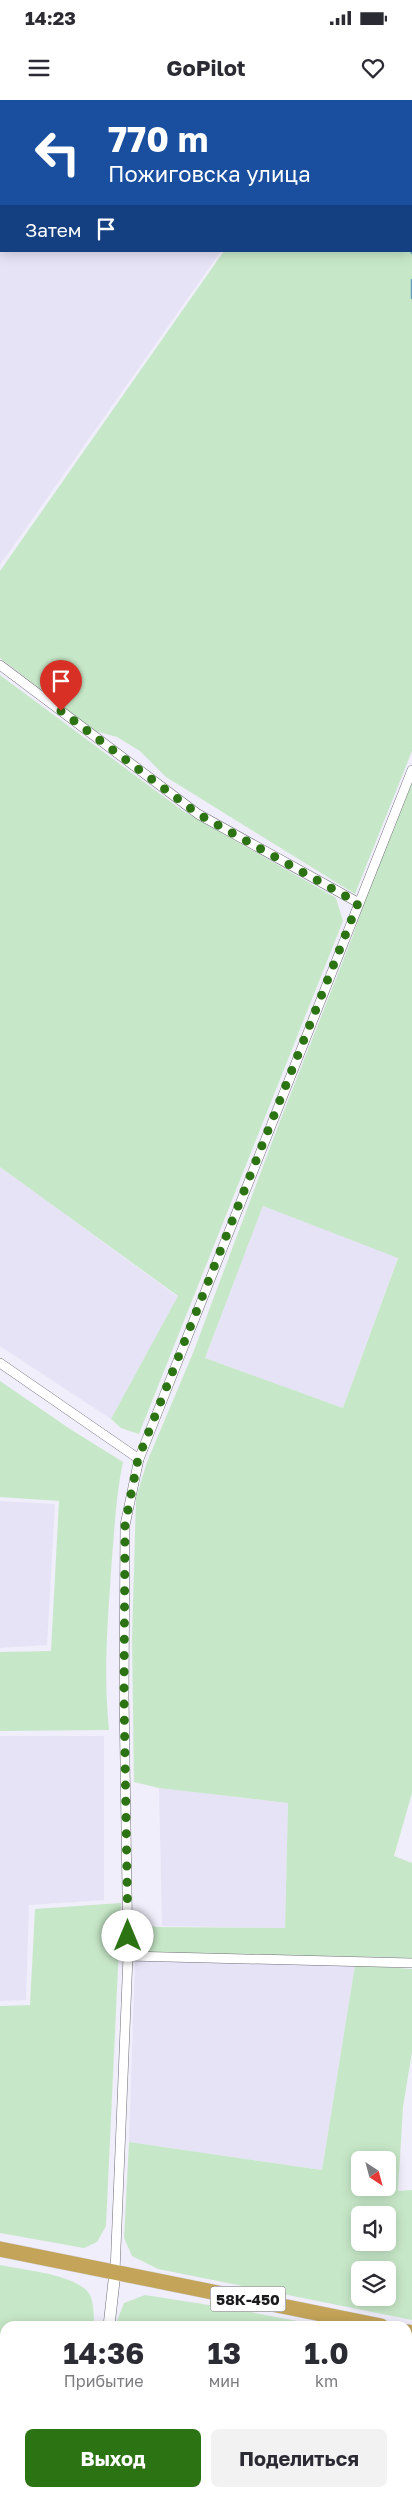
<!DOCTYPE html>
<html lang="ru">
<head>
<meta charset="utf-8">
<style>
	body { margin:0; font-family:"Golos Text",sans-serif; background:#f2f2f3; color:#2b2b33; height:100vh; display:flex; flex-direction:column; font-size:19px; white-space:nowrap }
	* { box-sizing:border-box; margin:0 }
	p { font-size:16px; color:#7c7c81 }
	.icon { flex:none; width:28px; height:28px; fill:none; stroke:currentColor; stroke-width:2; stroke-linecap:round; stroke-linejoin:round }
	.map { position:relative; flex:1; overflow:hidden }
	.drawer { position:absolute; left:0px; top:2221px; width:412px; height:176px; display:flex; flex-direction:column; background:#fff; border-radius:15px 15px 0 0; box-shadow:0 2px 12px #0003 }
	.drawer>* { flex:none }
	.banner { position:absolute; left:0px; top:0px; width:412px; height:152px; box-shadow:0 2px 12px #0003; background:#1a4fa0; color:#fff; overflow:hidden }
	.needle { width:32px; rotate:144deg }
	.tools { position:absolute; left:351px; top:2051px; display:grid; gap:10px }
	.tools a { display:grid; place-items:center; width:45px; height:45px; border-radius:8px; background:#fff; box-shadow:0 2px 12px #0003; font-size:25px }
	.pin { position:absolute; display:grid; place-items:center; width:42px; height:42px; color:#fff; margin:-51px -21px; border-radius:50% 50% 50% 0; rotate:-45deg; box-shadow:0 0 5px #0007 }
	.pin .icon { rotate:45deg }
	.me { position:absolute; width:55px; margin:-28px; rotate:0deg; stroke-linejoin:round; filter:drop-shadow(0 0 4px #0008) }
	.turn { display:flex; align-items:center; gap:18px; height:105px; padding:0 25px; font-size:22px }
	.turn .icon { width:65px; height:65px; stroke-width:2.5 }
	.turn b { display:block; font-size:35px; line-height:42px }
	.then { display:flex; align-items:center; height:48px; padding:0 25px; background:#0003; gap:10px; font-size:19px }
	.eta { display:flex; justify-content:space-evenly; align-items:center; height:85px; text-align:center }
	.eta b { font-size:30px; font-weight:700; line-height:35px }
	.primary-button { display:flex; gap:10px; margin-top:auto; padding:10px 25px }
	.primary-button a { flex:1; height:58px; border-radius:8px; background:#2c7314; color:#fff; font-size:20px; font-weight:700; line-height:58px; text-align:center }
	.primary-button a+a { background:#f2f2f3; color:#2b2b33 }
	.status { display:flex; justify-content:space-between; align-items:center; height:35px; padding:0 25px; background:#fff; direction:ltr }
	.status svg { height:14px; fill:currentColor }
	header { display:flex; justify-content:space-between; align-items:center; height:65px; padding:0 25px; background:#fff; font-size:22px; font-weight:700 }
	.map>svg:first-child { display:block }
</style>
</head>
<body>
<div class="status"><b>14:23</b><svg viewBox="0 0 49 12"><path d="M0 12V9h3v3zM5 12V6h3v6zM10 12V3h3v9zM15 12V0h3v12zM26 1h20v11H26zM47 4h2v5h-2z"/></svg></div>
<header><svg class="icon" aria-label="menu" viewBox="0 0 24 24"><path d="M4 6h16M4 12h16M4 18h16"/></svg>GoPilot<svg class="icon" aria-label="heart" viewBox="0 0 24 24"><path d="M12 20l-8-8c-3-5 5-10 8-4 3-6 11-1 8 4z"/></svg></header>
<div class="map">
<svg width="412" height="2397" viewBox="0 0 412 2397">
	<rect width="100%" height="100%" fill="#f0eefa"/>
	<g fill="#e7e3f7">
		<polygon points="0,0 319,0 1,1 1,151 221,151 0,465"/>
		<polygon points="0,1067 178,1197 111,1319 0,1246"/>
		<polygon points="263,1106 398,1157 343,1308 205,1258"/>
		<polygon points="0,1401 55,1404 47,1545 0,1548"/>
		<polygon points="0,1636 104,1636 104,1800 29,1805 26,1900 0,1901"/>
		<polygon points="159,1688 288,1703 285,1828 162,1826"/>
		<polygon points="135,1861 355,1865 322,2070 129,2042"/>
	</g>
	<g fill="#c7e8c8" fill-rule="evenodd">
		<polygon points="321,0 412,0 412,651 355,794 166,677 140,651 117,637 95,631 0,558 0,471 224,151 411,151 411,1"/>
		<polygon points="0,575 183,711 336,798 343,821 139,1334 121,1328 111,1319 178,1196 0,1067"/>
		<path d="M412,681v1012l-18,63 18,7v95l-262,-5 -14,-8 -1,-22 21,4 129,1 3,-125 -129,-15 -25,-6 -2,-143 4,-141 11,-36 46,-109 87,-232 72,-183 37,-108zM263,1106l135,52 -55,150 -138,-50z"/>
		<path d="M0,1281l70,48 53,33c-7,32 -8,63 -11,95 -4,61 -9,113 -3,173l-109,1v-79l51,-1 8,-150 -59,-4z"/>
		<polygon points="121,1803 106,2126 97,2142 84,2148 0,2133 0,1906 30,1905 35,1809"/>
		<path d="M355,1865l57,4v83l-9,55 -5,84 14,-1v130l-254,-51 -26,-13 -8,-18 5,-96 193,28zM360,2060h28v28h-28zM360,2115h28v27h-28zM360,2170h28v28h-28z"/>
		<path d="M0,2165c23,5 73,9 88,27 6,7 6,25 6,34h-89v166l90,1v4h-95z"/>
		<polygon points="145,2195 235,2209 323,2226 115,2226 124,2203"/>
		<polygon points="408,2243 412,2244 412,2397 110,2397 110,2393 408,2392"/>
	</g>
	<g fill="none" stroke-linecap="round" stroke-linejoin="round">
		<g stroke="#61a1bb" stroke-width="2.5">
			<polyline points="331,1 331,0"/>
			<polyline points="411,150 412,153"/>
			<polyline points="412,180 412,198"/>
		</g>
		<g stroke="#6f6d77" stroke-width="10">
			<g id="minor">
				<polyline points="0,565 198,714 359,803"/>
				<polyline points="0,1263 139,1359"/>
				<polyline points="128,1856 412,1863"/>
				<polyline points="115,2172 128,1856 124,1597 125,1425 139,1359 412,670"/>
			</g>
		</g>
		<g stroke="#6f6d77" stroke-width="12">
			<g id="tertiary">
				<polyline points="109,2226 115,2172"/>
				<polyline points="102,2392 103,2397"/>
			</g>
		</g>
		<g stroke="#d1d1d2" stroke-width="16">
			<g id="trunk">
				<polyline points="0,2149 381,2226"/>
				<polyline points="408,2232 412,2233"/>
			</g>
		</g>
		<use href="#minor" stroke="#fff" stroke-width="9"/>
		<use href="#tertiary" stroke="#fff" stroke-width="11"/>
		<use href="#trunk" stroke="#c4a458" stroke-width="15"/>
	</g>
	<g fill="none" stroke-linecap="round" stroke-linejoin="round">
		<polyline stroke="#2c7314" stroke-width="9" stroke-dasharray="0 16.2" points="61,611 198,714 358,803 138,1359 125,1425 124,1597 128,1836"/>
	</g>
	<g text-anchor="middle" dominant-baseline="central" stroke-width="4" stroke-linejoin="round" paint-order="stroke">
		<rect fill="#fff" stroke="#5f5f62" stroke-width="1" x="210.5" y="2186.5" width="75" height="25" rx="4"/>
		<g font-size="15" font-weight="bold" fill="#1b1a1e">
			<text x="248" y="2199">58К-450</text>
		</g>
	</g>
</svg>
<div class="tools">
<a><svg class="needle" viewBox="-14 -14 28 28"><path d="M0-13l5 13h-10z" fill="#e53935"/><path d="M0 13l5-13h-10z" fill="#7c7c81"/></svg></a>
<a><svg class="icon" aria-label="sound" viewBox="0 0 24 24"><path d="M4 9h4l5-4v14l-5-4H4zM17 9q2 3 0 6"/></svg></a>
<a><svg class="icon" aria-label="layers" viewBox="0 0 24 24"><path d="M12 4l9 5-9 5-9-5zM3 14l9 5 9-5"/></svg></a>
</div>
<div class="pin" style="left:61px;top:611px;background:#d93025"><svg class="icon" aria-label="arrive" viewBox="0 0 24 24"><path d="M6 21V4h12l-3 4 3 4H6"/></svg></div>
<svg class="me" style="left:128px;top:1836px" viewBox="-20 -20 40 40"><circle r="19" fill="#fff"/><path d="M0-13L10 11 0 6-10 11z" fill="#2c7314"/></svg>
<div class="banner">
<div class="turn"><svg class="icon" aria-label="left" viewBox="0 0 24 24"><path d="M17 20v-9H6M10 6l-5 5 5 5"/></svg><div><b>770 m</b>Пожиговска улица</div></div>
<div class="then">Затем<svg class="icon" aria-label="arrive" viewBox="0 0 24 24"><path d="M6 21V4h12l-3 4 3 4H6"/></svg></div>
</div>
<section class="drawer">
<div class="eta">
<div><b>14:36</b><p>Прибытие</p></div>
<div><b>13</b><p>мин</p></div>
<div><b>1.0</b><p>km</p></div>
</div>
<div class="primary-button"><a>Выход</a><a>Поделиться</a></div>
</section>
</div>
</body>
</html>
